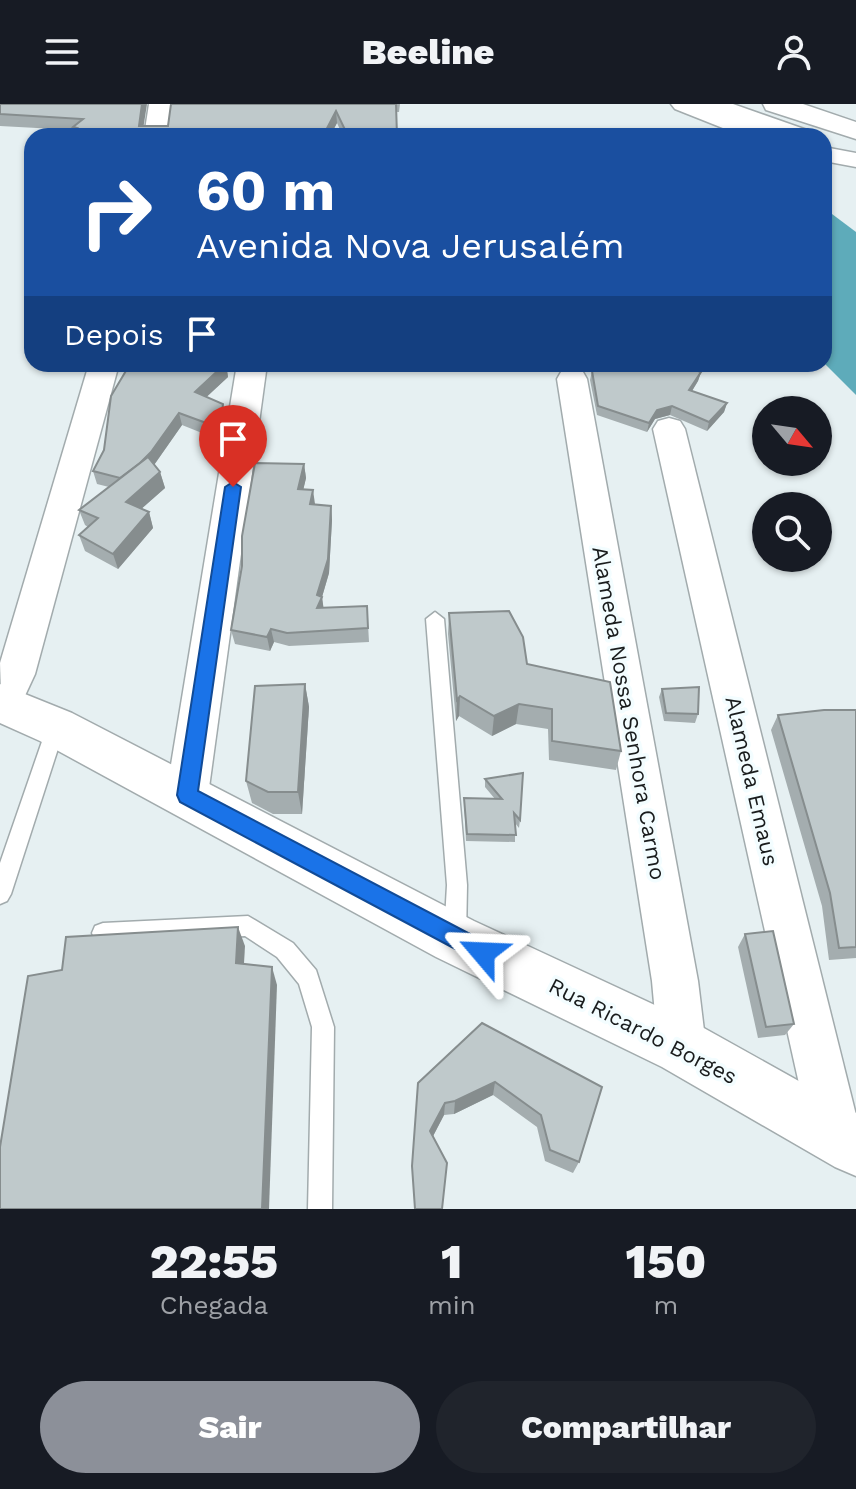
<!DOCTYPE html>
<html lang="pt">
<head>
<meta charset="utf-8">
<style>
	body { margin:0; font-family:"Work Sans",sans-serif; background:#20242c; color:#f1f3f6; height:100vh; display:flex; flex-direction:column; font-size:30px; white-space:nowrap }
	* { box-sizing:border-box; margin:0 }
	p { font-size:26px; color:#9ea1a6 }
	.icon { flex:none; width:44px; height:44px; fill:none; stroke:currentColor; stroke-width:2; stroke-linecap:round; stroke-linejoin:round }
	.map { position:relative; height:1105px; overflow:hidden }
	.details { display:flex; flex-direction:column; background:#171b24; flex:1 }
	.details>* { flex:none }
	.banner { position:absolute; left:24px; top:24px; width:808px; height:244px; border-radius:24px; box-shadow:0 2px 6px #0004; background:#1a4fa0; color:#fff; overflow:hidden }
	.needle { width:52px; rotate:119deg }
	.controls { position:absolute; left:752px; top:292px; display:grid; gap:16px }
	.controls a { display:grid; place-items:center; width:80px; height:80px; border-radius:50%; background:#171b24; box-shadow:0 2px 6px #0004; font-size:40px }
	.pin { position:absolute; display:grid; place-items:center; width:68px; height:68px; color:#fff; margin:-82px -34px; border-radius:50% 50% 50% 0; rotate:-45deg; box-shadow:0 0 8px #0007 }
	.pin .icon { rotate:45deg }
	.me { position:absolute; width:88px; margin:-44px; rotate:296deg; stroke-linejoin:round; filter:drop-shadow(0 0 6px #0008) }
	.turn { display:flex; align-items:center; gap:28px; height:168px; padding:0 40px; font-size:36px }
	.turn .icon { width:104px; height:104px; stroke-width:2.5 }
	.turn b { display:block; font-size:56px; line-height:68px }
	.then { display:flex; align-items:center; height:76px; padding:0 40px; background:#0003; gap:16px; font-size:30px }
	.eta { display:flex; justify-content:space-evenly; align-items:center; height:136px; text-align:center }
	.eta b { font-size:48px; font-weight:800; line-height:56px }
	.cta { display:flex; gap:16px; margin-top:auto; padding:16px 40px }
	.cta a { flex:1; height:92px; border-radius:48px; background:#8c9099; color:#fff; font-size:32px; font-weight:800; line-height:92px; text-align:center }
	.cta a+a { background:#20242c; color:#f1f3f6 }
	header { display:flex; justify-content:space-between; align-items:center; height:104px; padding:0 40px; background:#171b24; font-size:36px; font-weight:800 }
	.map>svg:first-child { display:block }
</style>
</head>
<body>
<header><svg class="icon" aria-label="menu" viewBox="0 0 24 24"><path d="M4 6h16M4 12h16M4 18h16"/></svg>Beeline<svg class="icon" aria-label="person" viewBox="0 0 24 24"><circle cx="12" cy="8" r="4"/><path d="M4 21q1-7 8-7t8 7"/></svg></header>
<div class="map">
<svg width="856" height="1105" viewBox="0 0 856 1105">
	<rect width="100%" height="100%" fill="#e6f0f2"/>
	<polygon fill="#5eabba" points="824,104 856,128 856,291 824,259"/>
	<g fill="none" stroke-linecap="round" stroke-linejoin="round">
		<g stroke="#a2abad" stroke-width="3">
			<g id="lane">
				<polygon points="435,508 444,515 467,781 466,833 463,840 455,843 447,840 444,833 447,781 426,515"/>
				<polygon points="56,615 63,617 65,623 11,790 7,797 0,800 0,759 47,623 49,617"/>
				<polygon points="248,812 293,839 316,866 334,923 332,1105 308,1105 312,923 299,880 277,853 245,832 103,839 95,836 92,829 95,822 103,819"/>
			</g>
		</g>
		<g stroke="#a2abad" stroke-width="3">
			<g id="street">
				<polygon points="149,0 173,0 168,32 144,32"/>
				<polygon points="671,0 704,0 773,27 776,32 743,32 675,5"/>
				<polygon points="824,43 856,49 856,63 824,57"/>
				<polygon points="89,260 119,260 35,570 16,611 2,616 0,559"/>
				<polygon points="237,260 267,260 208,691 202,704 187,709 172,704 166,691"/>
				<polygon points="572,265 583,268 587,275 698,877 706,943 699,960 682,967 665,960 658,943 652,877 557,275 561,268"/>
				<polygon points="669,314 680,317 685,325 856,1011 856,1040 853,1047 835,1054 817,1047 810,1029 653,325 658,317"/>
			</g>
		</g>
		<g stroke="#a2abad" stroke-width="3">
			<polygon id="secondary" points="0,580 72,609 474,817 702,923 856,1009 856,1072 835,1063 662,963 436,853 40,637 0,619"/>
		</g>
		<g stroke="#a2abad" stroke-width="3">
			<g id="primary">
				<polygon points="694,0 733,0 807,26 811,32 771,32 697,6"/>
				<polygon points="763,0 803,0 856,18 856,35 766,6"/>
			</g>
		</g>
		<use href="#lane" fill="#fff" fill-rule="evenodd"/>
		<use href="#street" fill="#fff" fill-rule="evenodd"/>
		<use href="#secondary" fill="#fff" fill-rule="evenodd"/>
		<use href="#primary" fill="#fff" fill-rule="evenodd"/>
	</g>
	<g fill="#a4adaf">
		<polygon points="0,0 144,22 168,22 171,0 400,0 399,8 396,8 397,32 343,32 337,19 330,32 67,32 74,26 0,22"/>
		<polygon points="226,260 228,273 206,293 225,312 224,319 212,333 182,321 154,361 160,368 165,384 141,405 149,408 153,424 118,465 85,447 79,431 88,423 85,421 79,406 109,383 97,380 93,367 104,346"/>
		<polygon points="592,267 701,268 698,277 692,287 727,299 724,308 707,327 670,311 655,315 647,328 597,311 590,276"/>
		<polygon points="304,360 306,374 303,386 314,401 331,402 332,416 329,469 322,493 323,504 367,502 369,538 289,542 274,538 270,547 235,540 231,526"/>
		<polygon points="449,509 527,560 621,647 616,666 549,656 548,625 516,620 492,632 459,612 456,617 448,530"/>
		<polygon points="305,580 309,603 302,710 273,710 252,699 246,677"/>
		<polygon points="662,585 698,610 695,619 664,617 659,593"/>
		<polygon points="856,606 856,854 829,856 822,802 771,626 778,611"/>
		<polygon points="485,675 520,716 519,724 515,719 515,738 466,737 464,694 495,695 485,683"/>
		<polygon points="745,830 794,920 785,931 758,934 738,843"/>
		<polygon points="482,919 579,1058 573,1069 545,1057 537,1023 493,991 454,1010 444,1011 433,1032 412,1062"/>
	</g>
	<g fill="#868d8e">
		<polygon points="142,0 147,0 142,32 139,22"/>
		<polygon points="336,7 337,19 330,32 323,32"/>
		<polygon points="226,260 228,273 198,301 195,288"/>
		<polygon points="701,268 698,277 687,295 689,286"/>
		<polygon points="727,299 724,308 707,327 709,318"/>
		<polygon points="223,300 225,312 224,319 212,333 209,320"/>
		<polygon points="672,302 670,311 655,315 647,328 649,319 657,306"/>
		<polygon points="179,309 182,321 154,361 124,375"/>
		<polygon points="304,360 306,374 300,400 298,385"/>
		<polygon points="160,368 165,384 131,414 126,398"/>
		<polygon points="313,386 315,400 310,400"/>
		<polygon points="331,402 332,416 329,469 322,493 324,507 319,518 317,491"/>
		<polygon points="149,408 153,424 118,465 113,450"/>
		<polygon points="271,525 274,538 270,547 267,533"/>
		<polygon points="305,580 309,603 302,710 298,688"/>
		<polygon points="460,592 459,612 456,617 457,596"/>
		<polygon points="519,600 516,620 492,632 494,612"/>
		<polygon points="238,823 245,842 243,877 236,859"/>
		<polygon points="272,863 277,881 269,1105 262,1105"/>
		<polygon points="495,978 493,991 454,1010 455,997"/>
		<polygon points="445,999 444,1011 430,1038 430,1027"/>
	</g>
	<g fill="#bfc9cb" stroke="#868d8e" stroke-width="2">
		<polygon points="0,0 142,0 139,22 168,22 171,0 396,0 397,32 348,32 336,7 323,32 67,32 77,24 73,23 83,15 0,10"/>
		<polygon points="130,260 225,260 195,288 223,300 222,307 209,320 179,309 151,348 140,359 120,374 93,367 104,346 111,292"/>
		<polygon points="597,260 659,260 664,262 666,260 678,260 701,268 689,286 727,299 709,318 672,302 657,306 649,319 598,302 592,267"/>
		<polygon points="148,353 160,368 126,398 149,408 113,450 79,431 98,414 79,406"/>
		<polygon points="255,359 304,360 298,385 313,386 310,400 331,402 328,455 317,491 322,493 317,504 367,502 368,524 287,529 271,525 267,533 231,526 242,462 242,432"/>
		<polygon points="509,507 523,533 527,560 610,578 621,647 552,637 552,605 519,600 494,612 460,592 457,596 449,509"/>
		<polygon points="305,580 298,688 268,688 246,677 255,582"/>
		<polygon points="699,583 698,610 666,609 662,585"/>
		<polygon points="824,606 856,606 856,843 839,844 830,789 778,611"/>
		<polygon points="523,669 520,716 514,709 516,731 467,730 464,694 502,695 485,675"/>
		<polygon points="238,823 236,859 272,863 262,1105 0,1105 0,1043 28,872 62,866 66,833"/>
		<polygon points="773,827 794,920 766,923 745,830"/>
		<polygon points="482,919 602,983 579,1058 550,1046 541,1011 495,978 455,997 445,999 430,1027 447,1059 442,1105 415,1105 412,1062 418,979"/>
	</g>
	<polygon fill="#1a73e8" stroke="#114b97" stroke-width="2" points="233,378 241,383 198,687 491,841 494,849 491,856 483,859 476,856 180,698 177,691 225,383"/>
	<g text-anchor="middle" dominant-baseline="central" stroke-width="7" stroke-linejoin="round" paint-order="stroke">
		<g font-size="22" fill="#191c1d" stroke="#f3fdff">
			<text transform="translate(629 609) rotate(80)">Alameda Nossa Senhora Carmo</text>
			<text transform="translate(752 677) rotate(77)">Alameda Emaus</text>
			<text transform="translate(643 927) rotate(27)">Rua Ricardo Borges</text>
		</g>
	</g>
</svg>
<div class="controls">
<a><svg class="needle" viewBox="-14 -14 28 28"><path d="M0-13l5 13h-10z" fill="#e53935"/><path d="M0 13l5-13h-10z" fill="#9ea1a6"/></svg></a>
<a><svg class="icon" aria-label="search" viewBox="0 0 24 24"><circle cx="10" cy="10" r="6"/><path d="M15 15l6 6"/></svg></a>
</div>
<div class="pin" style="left:233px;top:383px;background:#d93025"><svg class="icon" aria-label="arrive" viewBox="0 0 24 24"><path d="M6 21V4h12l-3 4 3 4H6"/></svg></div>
<svg class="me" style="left:483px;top:849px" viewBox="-20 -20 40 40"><path d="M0-17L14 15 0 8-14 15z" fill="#1a73e8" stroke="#fff" stroke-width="4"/></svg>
<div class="banner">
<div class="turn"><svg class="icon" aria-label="right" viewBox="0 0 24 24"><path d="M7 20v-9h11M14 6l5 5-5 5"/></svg><div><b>60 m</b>Avenida Nova Jerusalém</div></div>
<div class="then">Depois<svg class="icon" aria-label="arrive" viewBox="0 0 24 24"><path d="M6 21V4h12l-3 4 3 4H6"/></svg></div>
</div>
</div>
<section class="details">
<div class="eta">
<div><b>22:55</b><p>Chegada</p></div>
<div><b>1</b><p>min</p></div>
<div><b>150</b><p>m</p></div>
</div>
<div class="cta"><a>Sair</a><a>Compartilhar</a></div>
</section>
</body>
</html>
